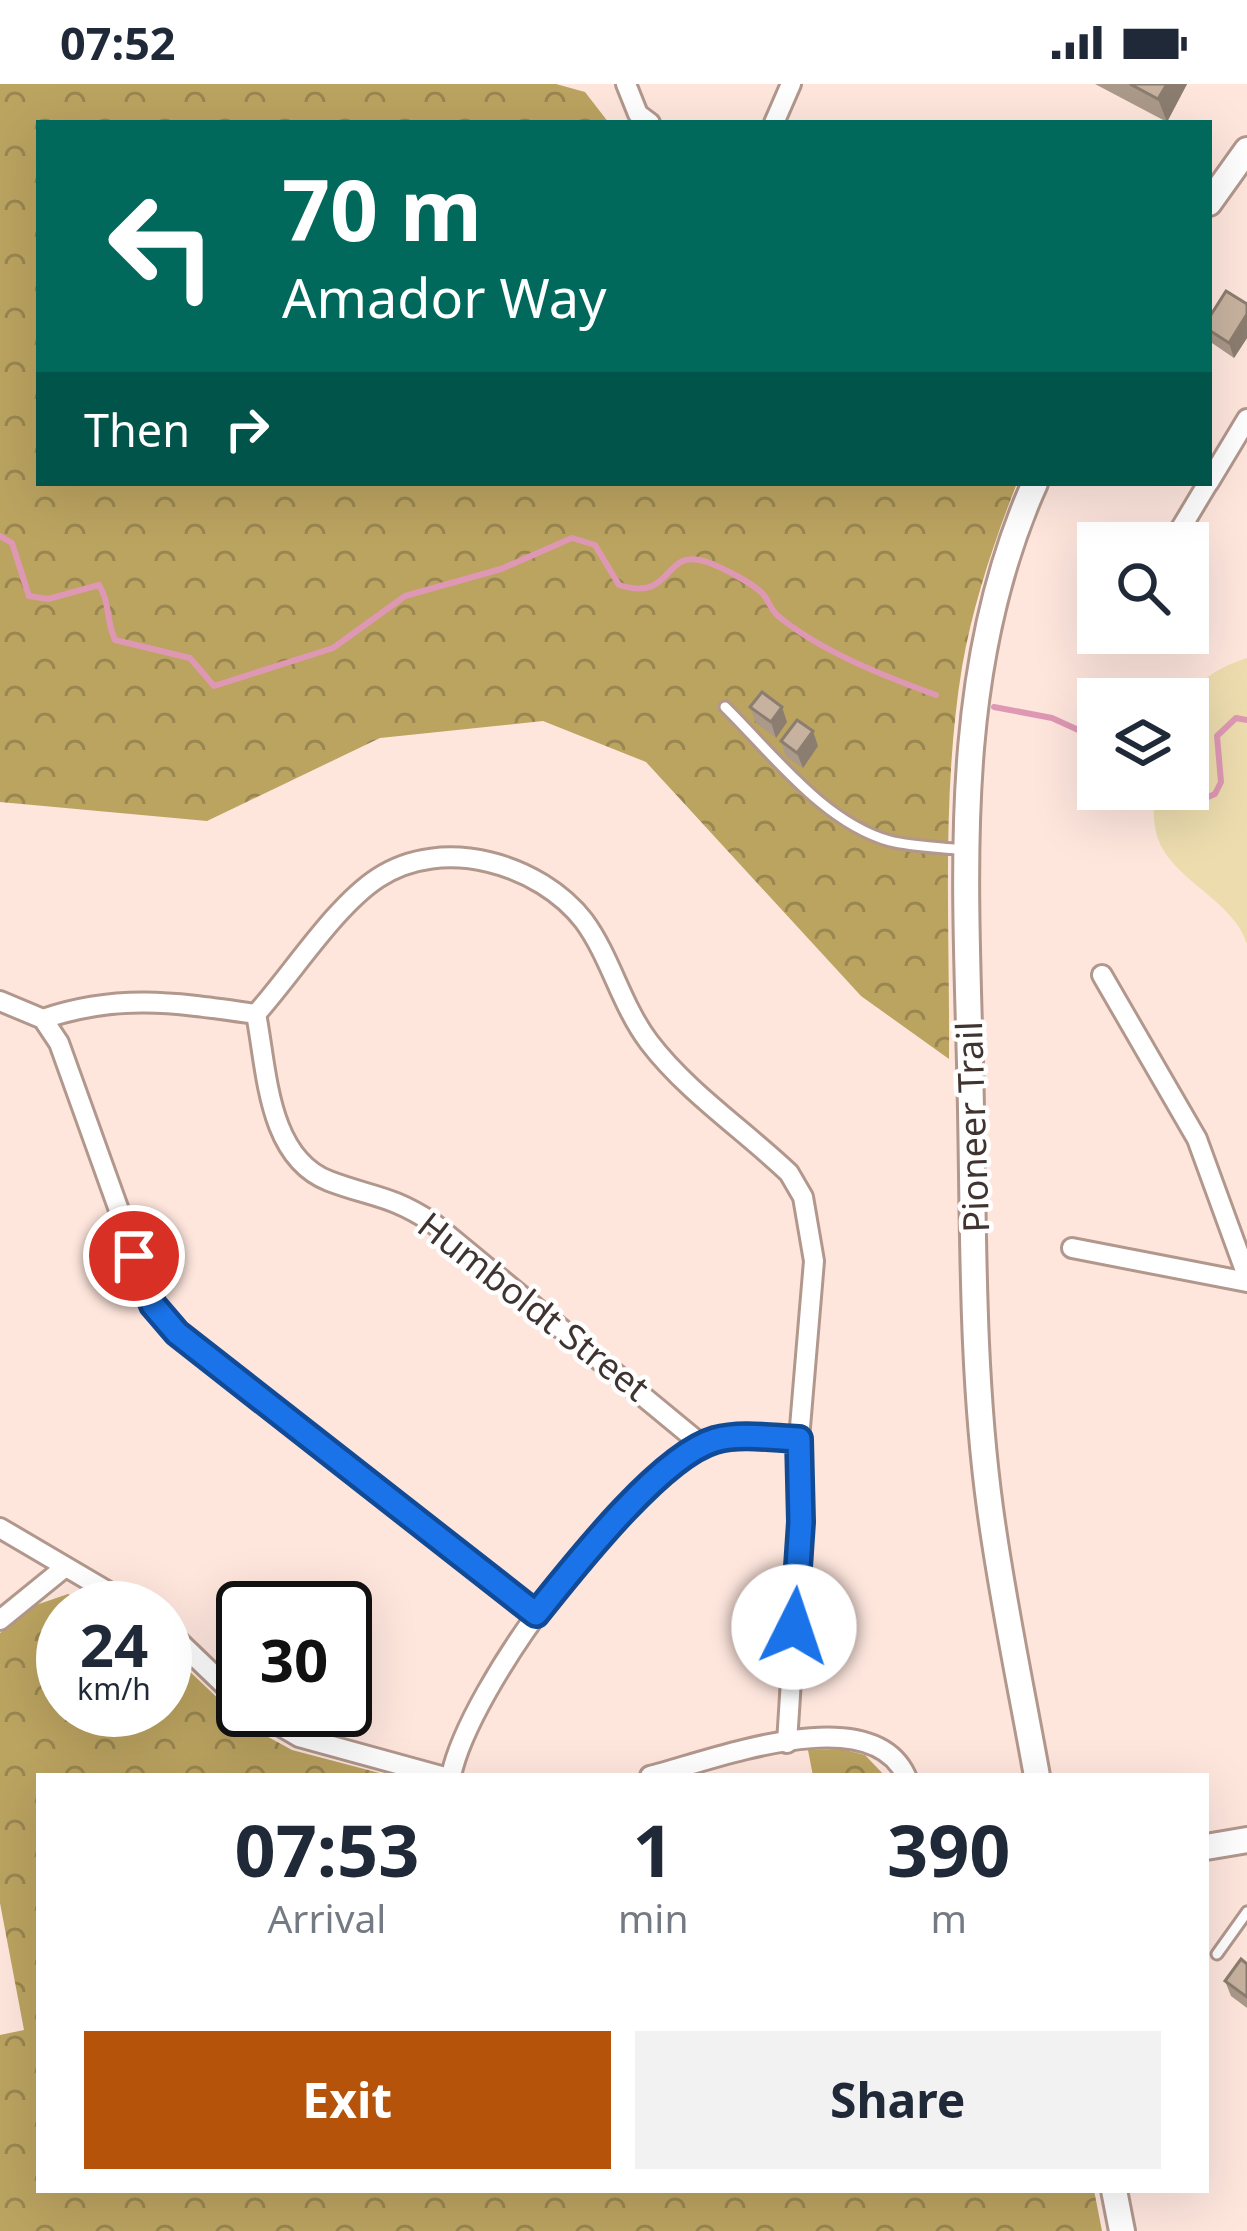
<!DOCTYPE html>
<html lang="en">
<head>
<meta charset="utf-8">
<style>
	body { margin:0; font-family:"Noto Sans",sans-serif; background:#f2f2f3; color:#1f2937; height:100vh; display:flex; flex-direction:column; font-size:45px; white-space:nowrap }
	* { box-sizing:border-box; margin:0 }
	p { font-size:39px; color:#747a83 }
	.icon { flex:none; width:66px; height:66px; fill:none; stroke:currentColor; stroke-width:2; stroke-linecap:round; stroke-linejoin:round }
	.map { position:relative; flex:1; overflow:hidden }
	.side { position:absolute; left:36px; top:1689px; width:1173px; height:420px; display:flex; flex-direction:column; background:#fff; border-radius:0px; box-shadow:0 12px 48px #0002 }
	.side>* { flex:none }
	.top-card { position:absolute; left:36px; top:36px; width:1176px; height:366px; border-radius:0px; box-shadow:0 12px 48px #0002; background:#00695c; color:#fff; overflow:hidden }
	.tools { position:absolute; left:1077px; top:438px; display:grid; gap:24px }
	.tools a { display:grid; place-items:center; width:132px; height:132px; border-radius:0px; background:#fff; box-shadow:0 12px 48px #0002; font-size:60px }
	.speed { position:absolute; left:36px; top:1497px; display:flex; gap:24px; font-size:60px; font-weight:700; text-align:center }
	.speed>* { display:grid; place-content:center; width:156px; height:156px; border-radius:50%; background:#fff; box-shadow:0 12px 48px #0002; line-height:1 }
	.speed small { font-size:30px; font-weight:400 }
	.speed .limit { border:6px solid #111; border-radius:18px; background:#fff; color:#111 }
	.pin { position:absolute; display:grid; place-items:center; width:102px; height:102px; color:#fff; margin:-51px; border:6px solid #fff; border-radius:50%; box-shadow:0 3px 12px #0007 }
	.me { position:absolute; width:132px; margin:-66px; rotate:4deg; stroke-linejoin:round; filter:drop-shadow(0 0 9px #0008) }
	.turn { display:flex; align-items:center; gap:42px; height:252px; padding:0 48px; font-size:54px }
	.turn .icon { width:156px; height:156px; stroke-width:2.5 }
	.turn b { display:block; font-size:84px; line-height:102px }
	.then { display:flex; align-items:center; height:114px; padding:0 48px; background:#0003; gap:24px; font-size:45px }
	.eta { display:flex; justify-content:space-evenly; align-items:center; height:204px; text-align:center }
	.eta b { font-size:72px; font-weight:700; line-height:84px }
	.primary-button { display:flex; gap:24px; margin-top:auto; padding:24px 48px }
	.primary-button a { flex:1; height:138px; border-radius:0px; background:#b45309; color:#fff; font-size:48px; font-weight:700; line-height:138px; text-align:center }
	.primary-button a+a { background:#f2f2f3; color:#1f2937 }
	.status { display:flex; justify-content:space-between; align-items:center; height:84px; padding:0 60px; background:#fff; direction:ltr }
	.status svg { height:33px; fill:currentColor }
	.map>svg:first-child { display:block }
</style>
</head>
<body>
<div class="status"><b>07:52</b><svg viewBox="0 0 49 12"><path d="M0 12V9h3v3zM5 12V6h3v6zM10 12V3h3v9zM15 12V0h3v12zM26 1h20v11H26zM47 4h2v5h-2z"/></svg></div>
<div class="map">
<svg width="1247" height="2147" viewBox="0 0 1247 2147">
	<defs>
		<pattern id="forest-crowns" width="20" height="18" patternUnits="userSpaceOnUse" patternTransform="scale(3)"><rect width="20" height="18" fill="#bba360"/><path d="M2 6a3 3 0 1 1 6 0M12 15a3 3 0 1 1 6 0" fill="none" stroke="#998650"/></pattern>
	</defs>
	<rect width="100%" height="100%" fill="#fee6dd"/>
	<path fill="#ecdcae" d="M1247,574v286c-14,-47 -85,-67 -92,-117 -2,-12 -1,-26 -1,-38h34c0,-69 -18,-106 59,-131z"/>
	<g fill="url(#forest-crowns)">
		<path d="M0,0h556l29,8 24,31h-570v360h978c-23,59 -44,121 -55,184 -21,128 -12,263 -13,392l-88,-63 -215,-234 -103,-41 -163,17 -173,83 -207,-19z"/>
		<polygon points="68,1510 107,1524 63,1524 63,1626 165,1626 165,1564 246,1641 292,1666 391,1692 39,1692 39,2106 1094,2106 1102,2147 0,2147 0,1951 24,1946 0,1819 0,1549 33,1522"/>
		<polygon points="841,1665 865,1671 885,1692 813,1692 808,1666"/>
	</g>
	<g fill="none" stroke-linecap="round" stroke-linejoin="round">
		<g stroke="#df98b4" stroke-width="6">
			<path d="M0,452l12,7 17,53 19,3 51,-14c11,17 7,36 16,55l75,18 24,28 119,-38 72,-52 96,-27 71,-31 23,7 24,40c57,18 42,-39 88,-23 14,5 46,21 56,32 6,7 8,16 15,22 44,36 106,60 158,79"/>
			<polyline points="994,623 1052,634 1098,655"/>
			<polyline points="1169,705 1201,716 1215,710 1221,698 1217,652 1236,634 1247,636"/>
		</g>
		<g stroke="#b2978d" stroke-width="15">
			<g id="lane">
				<path d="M725,623c47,46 99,116 165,134 24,6 50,6 74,9"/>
				<polyline points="1217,1870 1247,1828"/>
			</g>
		</g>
		<g stroke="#b2978d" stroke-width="24">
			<g id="street">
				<polyline points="626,0 638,30 650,39"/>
				<polyline points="774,39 791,0"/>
				<polyline points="1209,398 1247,335"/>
				<polyline points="1172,459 1208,399"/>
				<polyline points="1102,891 1197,1055 1247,1192"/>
				<polyline points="0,917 43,935 59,959 153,1221 177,1249 536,1530"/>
				<path d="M256,930c11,55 11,143 73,167 42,16 62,14 104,42l269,222"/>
				<path d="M43,935c76,-26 135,-16 213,-5 36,-40 79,-108 122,-136 65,-43 162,-14 206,43 27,37 37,84 65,121 38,50 95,88 140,131l14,24 11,64 -15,178 2,83 -14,221"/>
				<polyline points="1072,1164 1247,1198"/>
				<polyline points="0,1444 136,1524"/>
				<polyline points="0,1536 64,1484"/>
				<polyline points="165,1544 243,1619"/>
				<polyline points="253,1626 299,1653 441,1692"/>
				<path d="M451,1692c18,-89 172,-295 256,-332 26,-12 63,-6 92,-5"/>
				<path d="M650,1692c63,-16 220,-78 256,0"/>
			</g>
		</g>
		<g stroke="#b2978d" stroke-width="30">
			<g id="secondary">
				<polyline points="1209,119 1247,66"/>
				<path d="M1035,399c-83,185 -70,383 -65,581 4,147 0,297 20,444 12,90 31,179 47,268"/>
				<polyline points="1206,1763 1247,1756"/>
				<polyline points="1114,2106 1122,2147"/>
			</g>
		</g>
		<use href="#lane" stroke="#fff" stroke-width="9"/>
		<use href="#street" stroke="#fff" stroke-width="18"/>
		<use href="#secondary" stroke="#fff" stroke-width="24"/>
	</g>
	<g fill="#ab9989">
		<polygon points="1095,0 1187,0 1167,38"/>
		<polygon points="1247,220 1247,254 1234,274 1209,257 1209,246"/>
		<polygon points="750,623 787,638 776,654 756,639"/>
		<polygon points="781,657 818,662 803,684 786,673"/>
		<polygon points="1247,1880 1247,1924 1231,1912 1225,1897"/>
	</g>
	<g fill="#8b7d6f">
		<polygon points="1167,0 1187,0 1167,38 1158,15"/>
		<polygon points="1247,230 1247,254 1234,274 1229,259"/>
		<polygon points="782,623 787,638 776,654 771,638"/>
		<polygon points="813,647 818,662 803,684 797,669"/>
	</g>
	<g fill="#c7b29f" stroke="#8b7d6f" stroke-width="3">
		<polygon points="1130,0 1167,0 1158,15"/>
		<polygon points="1226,207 1247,220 1247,230 1229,259 1209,246 1209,234"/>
		<polygon points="762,608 782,623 771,638 750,623"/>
		<polygon points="797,636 813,647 797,669 781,657"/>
		<polygon points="1241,1875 1247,1880 1247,1913 1225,1897"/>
	</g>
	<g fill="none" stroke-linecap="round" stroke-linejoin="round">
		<g stroke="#114b97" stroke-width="30">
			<path id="route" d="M134,1172l19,49 24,28 359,281c37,-46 124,-158 179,-174 26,-7 57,-2 84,-1l2,83 -7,105"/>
		</g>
		<use href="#route" stroke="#1a73e8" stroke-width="21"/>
	</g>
	<g text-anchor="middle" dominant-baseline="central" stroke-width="9" stroke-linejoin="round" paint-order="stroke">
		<g font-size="36" fill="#3f3430" stroke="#fff">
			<text transform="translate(972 1043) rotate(-92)">Pioneer Trail</text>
			<text transform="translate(534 1222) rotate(38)">Humboldt Street</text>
		</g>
	</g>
</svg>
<div class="tools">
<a><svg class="icon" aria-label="search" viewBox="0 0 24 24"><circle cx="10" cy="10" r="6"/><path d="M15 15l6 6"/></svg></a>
<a><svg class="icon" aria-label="layers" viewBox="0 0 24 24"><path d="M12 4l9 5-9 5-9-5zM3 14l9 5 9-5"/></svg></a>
</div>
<div class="speed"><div>24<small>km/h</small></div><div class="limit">30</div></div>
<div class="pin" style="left:134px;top:1172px;background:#d93025"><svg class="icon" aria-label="arrive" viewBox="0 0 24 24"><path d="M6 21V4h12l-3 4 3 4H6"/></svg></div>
<svg class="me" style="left:794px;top:1543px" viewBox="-20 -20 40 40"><circle r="19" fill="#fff"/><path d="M0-13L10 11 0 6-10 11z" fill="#1a73e8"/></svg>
<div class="top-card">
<div class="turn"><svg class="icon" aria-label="left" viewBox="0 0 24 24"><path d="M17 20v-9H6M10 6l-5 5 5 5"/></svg><div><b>70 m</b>Amador Way</div></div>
<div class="then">Then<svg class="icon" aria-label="right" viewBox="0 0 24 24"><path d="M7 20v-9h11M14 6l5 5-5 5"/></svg></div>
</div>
<section class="side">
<div class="eta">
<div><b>07:53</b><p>Arrival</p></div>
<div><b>1</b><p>min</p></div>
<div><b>390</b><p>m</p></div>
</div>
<div class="primary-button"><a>Exit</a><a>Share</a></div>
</section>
</div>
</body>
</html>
